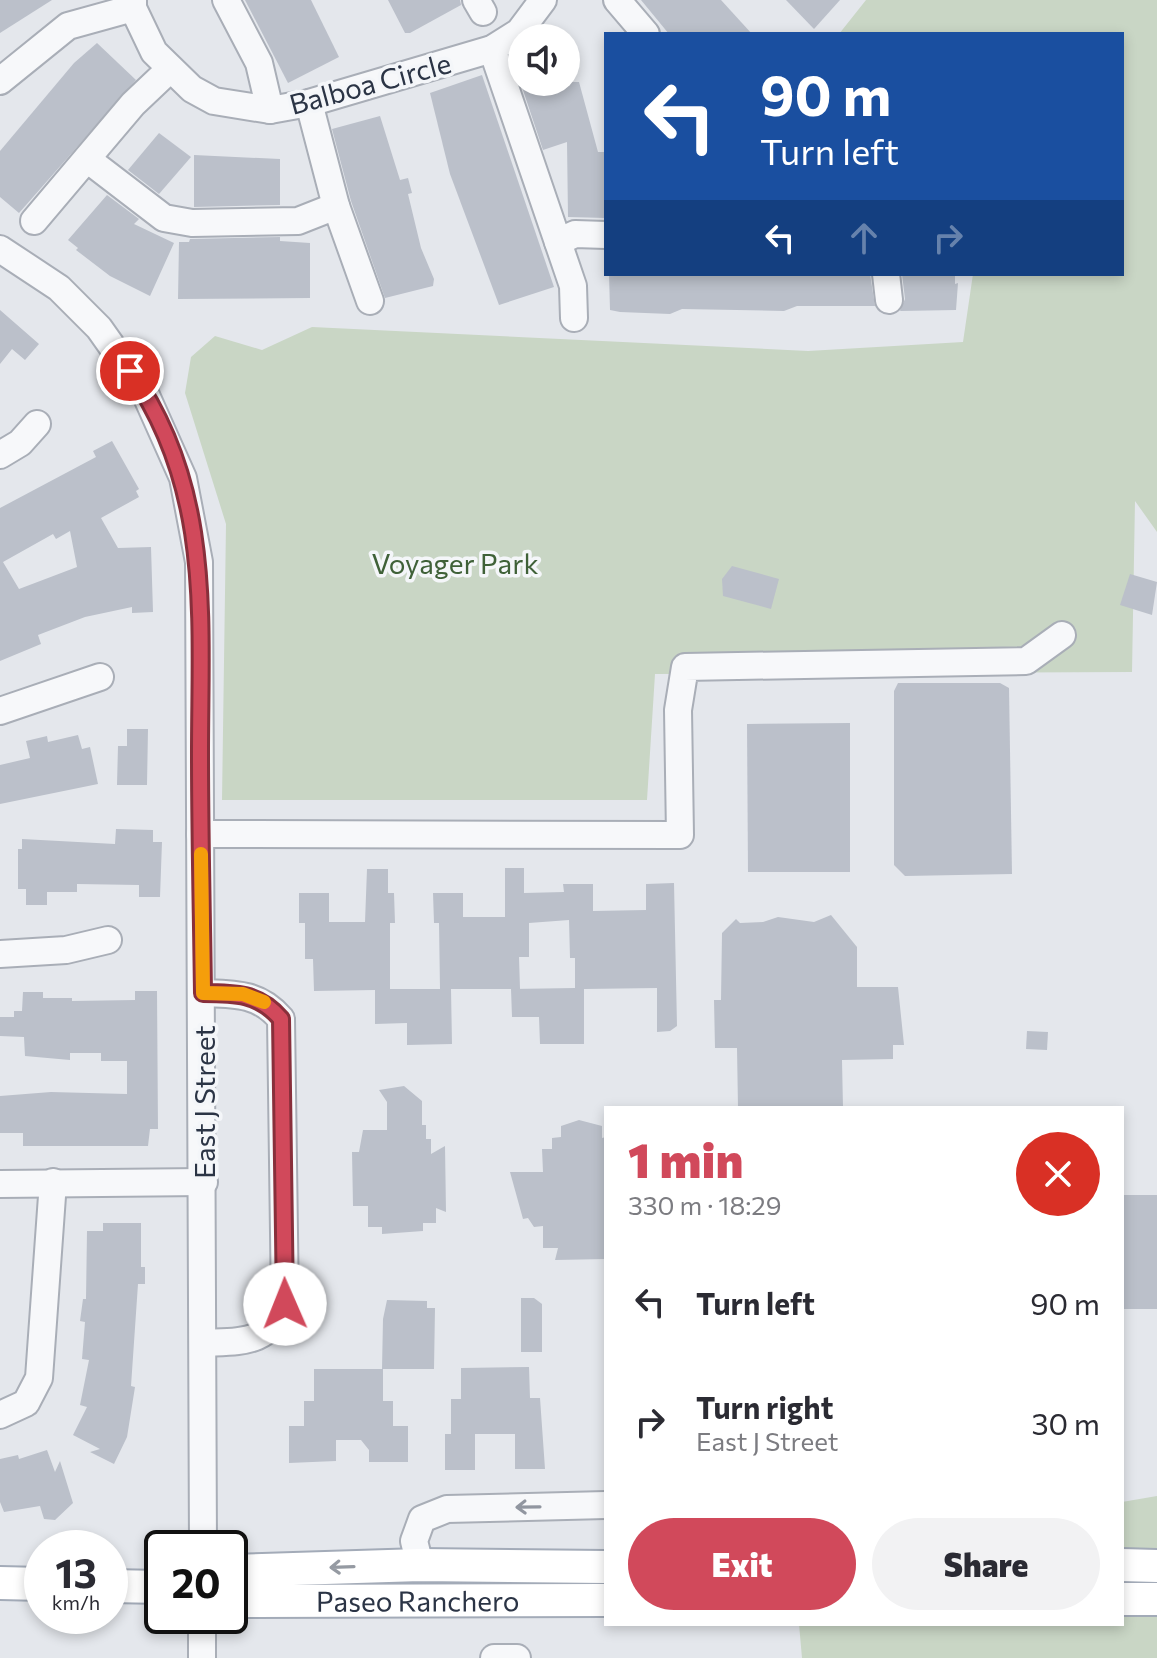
<!DOCTYPE html>
<html lang="en">
<head>
<meta charset="utf-8">
<style>
	body { margin:0; font-family:Commissioner,sans-serif; background:#f2f2f3; color:#2b2b33; height:100vh; display:flex; flex-direction:column; font-size:30px; white-space:nowrap }
	* { box-sizing:border-box; margin:0 }
	p { font-size:26px; color:#7c7c81 }
	.icon { flex:none; width:44px; height:44px; fill:none; stroke:currentColor; stroke-width:2; stroke-linecap:round; stroke-linejoin:round }
	.map { position:relative; flex:1; overflow:hidden }
	.sheet { position:absolute; left:604px; top:1106px; width:520px; height:520px; display:flex; flex-direction:column; background:#fff; border-radius:0px; box-shadow:0 4px 12px #0003 }
	.sheet>* { flex:none }
	.guide { position:absolute; left:604px; top:32px; width:520px; height:244px; border-radius:0px; box-shadow:0 4px 12px #0003; background:#1a4fa0; color:#fff; overflow:hidden }
	.buttons { position:absolute; left:508px; top:24px; display:grid; gap:16px }
	.buttons a { display:grid; place-items:center; width:72px; height:72px; border-radius:50%; background:#fff; box-shadow:0 4px 12px #0003; font-size:40px }
	.speed { position:absolute; left:24px; top:1530px; display:flex; gap:16px; font-size:40px; font-weight:700; text-align:center }
	.speed>* { display:grid; place-content:center; width:104px; height:104px; border-radius:50%; background:#fff; box-shadow:0 4px 12px #0003; line-height:1 }
	.speed small { font-size:20px; font-weight:400 }
	.speed .limit { border:4px solid #111; border-radius:12px; background:#fff; color:#111 }
	.pin { position:absolute; display:grid; place-items:center; width:68px; height:68px; color:#fff; margin:-34px; border:4px solid #fff; border-radius:50%; box-shadow:0 2px 8px #0007 }
	.me { position:absolute; width:88px; margin:-44px; rotate:359deg; stroke-linejoin:round; filter:drop-shadow(0 0 6px #0008) }
	.turn { display:flex; align-items:center; gap:28px; height:168px; padding:0 24px; font-size:36px }
	.turn .icon { width:104px; height:104px; stroke-width:2.5 }
	.turn b { display:block; font-size:56px; line-height:68px }
	.lanes { display:flex; align-items:center; height:76px; padding:0 24px; background:#0003; justify-content:center; gap:40px; direction:ltr }
	.lanes .off { opacity:.35 }
	.round { display:grid; place-items:center; flex:none; width:84px; height:84px; border-radius:42px; background:#f2f2f3 }
	.overview { display:flex; align-items:center; justify-content:space-between; height:136px; padding:0 24px }
	h1 { font-size:48px; font-weight:800; line-height:60px; color:#d1495b }
	.action { display:flex; gap:16px; margin-top:auto; padding:16px 24px }
	.action a { flex:1; height:92px; border-radius:48px; background:#d1495b; color:#fff; font-size:32px; font-weight:800; line-height:92px; text-align:center }
	.action a+a { background:#f2f2f3; color:#2b2b33 }
	ul { padding:0; list-style:none }
	li { display:flex; align-items:center; gap:24px; height:120px; padding:0 24px }
	li div { flex:1 }
	li b { display:block; font-size:30px }
	li em { font-style:normal }
	.map>svg:first-child { display:block }
</style>
</head>
<body>
<div class="map">
<svg width="1157" height="1658" viewBox="0 0 1157 1658">
	<rect width="100%" height="100%" fill="#e4e7ec"/>
	<g fill="#c9d6c5">
		<polygon points="866,0 1157,0 1157,532 1135,501 1132,672 655,674 647,800 222,800 226,524 185,393 191,357 215,336 262,350 312,327 808,351 963,342 973,274 1122,274 1122,34 839,34"/>
		<polygon points="1157,1496 1157,1658 802,1658 799,1624 1122,1624 1122,1502"/>
	</g>
	<g fill="#bbc0ca" fill-rule="evenodd">
		<polygon points="0,0 52,0 0,33"/>
		<polygon points="245,0 311,0 339,57 288,83"/>
		<polygon points="388,0 460,0 461,5 410,33 405,33"/>
		<polygon points="641,0 721,0 752,34 669,34"/>
		<polygon points="786,0 840,0 814,29"/>
		<polygon points="97,43 136,80 19,213 0,197 0,151 74,63"/>
		<polygon points="522,67 522,82 579,82 598,152 605,152 606,218 568,217 567,142 543,150 516,69"/>
		<polygon points="482,75 554,287 499,305 450,174 430,93"/>
		<polygon points="380,116 400,180 408,178 412,193 408,194 421,248 434,279 433,286 385,298 351,201 332,129"/>
		<polygon points="159,133 191,157 159,194 128,170"/>
		<polygon points="194,155 280,159 280,205 194,207"/>
		<polygon points="107,195 139,219 134,224 174,243 150,296 110,276 76,250 78,248 68,240"/>
		<polygon points="280,237 280,241 310,243 310,298 178,299 179,242 189,242 190,239"/>
		<polygon points="609,274 870,274 875,306 797,306 784,311 682,309 670,314 620,312 610,310"/>
		<polygon points="902,274 955,274 955,284 958,283 956,310 900,311 905,299"/>
		<polygon points="0,310 39,344 25,360 12,349 0,364"/>
		<path d="M112,441l27,48 -3,2 3,6 -38,21 17,30 33,-1 2,65 -21,1v-6l-47,10 -47,18 3,9 -41,17v-153l96,-51 -3,-6zM70,531l7,36 -58,22 -16,-27 50,-28 3,5z"/>
		<polygon points="732,566 779,579 771,609 723,596 722,579"/>
		<polygon points="1130,574 1157,582 1152,615 1120,605"/>
		<polygon points="898,683 1000,683 1009,688 1012,874 905,876 894,865 894,691"/>
		<polygon points="850,723 850,872 748,872 747,724"/>
		<polygon points="127,729 148,729 147,785 117,785 118,746 127,746"/>
		<polygon points="78,735 82,749 90,747 98,784 0,804 0,765 30,758 26,741 47,736 48,742"/>
		<polygon points="116,829 153,830 153,842 162,842 160,897 139,897 139,885 77,884 77,892 47,892 47,905 26,905 26,889 18,889 18,849 22,849 22,839 115,844"/>
		<polygon points="505,868 524,868 524,893 564,892 563,884 593,884 593,911 646,910 646,884 674,883 677,1026 670,1031 657,1032 657,988 584,989 584,1044 540,1044 539,1017 512,1017 511,989 575,988 575,958 570,958 569,920 529,923 529,957 519,957 520,989 451,989 452,1044 407,1045 407,1023 375,1024 375,990 314,991 313,959 305,959 305,923 299,923 299,893 329,893 329,922 365,922 367,869 388,869 388,893 394,893 395,923 390,923 390,989 440,989 439,923 434,923 433,893 463,893 463,917 505,917"/>
		<polygon points="831,915 857,947 857,987 898,987 904,1045 893,1045 893,1059 842,1060 843,1108 738,1108 737,1048 715,1048 714,1000 721,1000 722,933 736,919 740,923 763,922 778,917 814,922"/>
		<polygon points="135,991 157,991 158,1129 150,1129 148,1146 23,1146 23,1133 0,1133 0,1096 51,1092 127,1094 127,1061 101,1061 101,1053 70,1053 70,1060 25,1056 24,1037 0,1036 0,1017 14,1017 14,1011 22,1011 23,992 43,992 43,998 72,998 72,1001 135,1000"/>
		<polygon points="1027,1031 1048,1032 1047,1050 1026,1049"/>
		<polygon points="404,1086 422,1101 422,1125 426,1125 426,1139 431,1139 431,1154 445,1146 446,1212 436,1208 436,1223 423,1223 423,1231 382,1234 382,1227 368,1227 368,1206 353,1206 352,1152 359,1152 363,1130 387,1130 387,1102 379,1090"/>
		<polygon points="579,1120 602,1126 602,1138 606,1137 606,1259 555,1260 558,1248 543,1248 543,1226 534,1227 528,1218 523,1219 510,1172 543,1172 542,1149 552,1149 552,1138 561,1137 561,1126"/>
		<rect x="1122" y="1195" width="35" height="114"/>
		<polygon points="103,1223 141,1223 141,1267 145,1267 145,1284 138,1284 131,1386 135,1387 127,1437 114,1464 90,1452 100,1449 73,1435 87,1407 80,1405 89,1360 82,1359 85,1322 80,1321 83,1299 86,1299 87,1231 103,1231"/>
		<polygon points="521,1298 534,1298 542,1304 542,1352 521,1352"/>
		<polygon points="387,1300 427,1301 427,1308 435,1308 434,1369 382,1369 383,1319"/>
		<polygon points="529,1367 530,1398 540,1398 545,1469 515,1469 515,1434 475,1434 475,1470 445,1470 445,1434 451,1434 451,1399 461,1399 461,1368"/>
		<polygon points="314,1369 383,1369 383,1401 393,1401 393,1426 408,1426 408,1462 369,1462 369,1450 361,1440 336,1440 336,1461 289,1463 289,1426 304,1426 304,1401 314,1401"/>
		<polygon points="47,1450 55,1472 60,1461 73,1503 55,1520 44,1519 40,1506 4,1512 0,1502 0,1459 18,1455 19,1459"/>
	</g>
	<g fill="none" stroke-linecap="round" stroke-linejoin="round">
		<g stroke="#a9aeb7" stroke-width="30">
			<g id="minor">
				<polyline points="133,0 133,8 154,52 192,89 214,101 270,110 309,103 492,49 519,32 543,0"/>
				<polyline points="226,0 259,63 270,110"/>
				<polyline points="476,0 483,12"/>
				<polyline points="617,0 646,34"/>
				<polyline points="492,49 573,286 574,318"/>
				<polyline points="0,81 68,26 133,8"/>
				<polyline points="309,103 336,206 370,301"/>
				<polyline points="87,159 164,218 192,223 298,221 336,206"/>
				<polyline points="34,221 133,104 170,69"/>
				<polyline points="558,242 575,234 606,235"/>
				<polyline points="0,249 59,288 99,328 145,393 183,478 199,562 203,1548"/>
				<polyline points="886,274 889,300"/>
				<polyline points="0,455 20,443 37,424"/>
				<polyline points="0,711 100,677"/>
				<polyline points="200,834 680,835 678,710 685,667 1026,661 1062,635"/>
				<polyline points="0,954 66,950 108,940"/>
				<path d="M203,993c32,1 56,0 78,26l4,285c-16,40 -42,37 -81,39"/>
				<polyline points="0,1184 204,1182"/>
				<polyline points="0,1415 26,1403 39,1378 53,1182"/>
				<polyline points="420,1565 414,1541 422,1519 447,1509 606,1505"/>
				<polyline points="202,1658 202,1616"/>
				<polyline points="494,1658 517,1658"/>
			</g>
		</g>
		<g stroke="#a3abb8" stroke-width="36">
			<g id="major">
				<polyline points="1122,1565 1157,1566"/>
				<polyline points="230,1571 420,1565 606,1567"/>
				<polyline points="0,1583 42,1584"/>
				<polyline points="110,1586 162,1587"/>
				<path id="s1" d="M230,1599l6,2 370,-1"/>
				<polyline points="1122,1599 1157,1599"/>
			</g>
		</g>
		<use href="#minor" stroke="#f7f8fa" stroke-width="26"/>
		<use href="#major" stroke="#fff" stroke-width="32"/>
	</g>
	<defs><path id="oneway-shaft" d="M-6 0H5M1.5-3L5.5 0L1.5 3" fill="none" stroke-width="1.6" stroke-linecap="round" stroke-linejoin="round" transform="scale(2)"/></defs>
	<use stroke="#9196a0" href="#oneway-shaft" transform="translate(528 1507) rotate(179)"/>
	<use stroke="#959aa2" href="#oneway-shaft" transform="translate(342 1567) rotate(178)"/>
	<g fill="none" stroke-linecap="round" stroke-linejoin="round">
		<g stroke="#882f3b" stroke-width="20">
			<path id="route" d="M130,371c83,118 70,247 70,383 0,80 2,159 3,239 32,0 56,0 78,26l4,285"/>
		</g>
		<use href="#route" stroke="#d1495b" stroke-width="14"/>
		<polyline stroke="#f59e0b" stroke-width="14" points="201,854 203,993 243,994 264,1002"/>
	</g>
	<g text-anchor="middle" dominant-baseline="central" stroke-width="7" stroke-linejoin="round" paint-order="stroke">
		<g font-size="28" fill="#2b3445" stroke="#f4f6f9">
			<text transform="translate(370 83) rotate(-15)">Balboa Circle</text>
			<text transform="translate(204 1102) rotate(-90)">East J Street</text>
			<text stroke="none"><textPath href="#s1" startOffset="188">Paseo Ranchero</textPath></text>
		</g>
		<g font-size="28" fill="#3f6138" stroke="#f4f6f9">
			<text x="455" y="563">Voyager Park</text>
		</g>
	</g>
</svg>
<div class="buttons">
<a><svg class="icon" aria-label="sound" viewBox="0 0 24 24"><path d="M4 9h4l5-4v14l-5-4H4zM17 9q2 3 0 6"/></svg></a>
</div>
<div class="speed"><div>13<small>km/h</small></div><div class="limit">20</div></div>
<div class="pin" style="left:130px;top:371px;background:#d93025"><svg class="icon" aria-label="arrive" viewBox="0 0 24 24"><path d="M6 21V4h12l-3 4 3 4H6"/></svg></div>
<svg class="me" style="left:285px;top:1304px" viewBox="-20 -20 40 40"><circle r="19" fill="#fff"/><path d="M0-13L10 11 0 6-10 11z" fill="#d1495b"/></svg>
<div class="guide">
<div class="turn"><svg class="icon" aria-label="left" viewBox="0 0 24 24"><path d="M17 20v-9H6M10 6l-5 5 5 5"/></svg><div><b>90 m</b>Turn left</div></div>
<div class="lanes"><svg class="icon" aria-label="left" viewBox="0 0 24 24"><path d="M17 20v-9H6M10 6l-5 5 5 5"/></svg><svg class="icon off" aria-label="ahead" viewBox="0 0 24 24"><path d="M12 20V5M6 11l6-6 6 6"/></svg><svg class="icon off" aria-label="right" viewBox="0 0 24 24"><path d="M7 20v-9h11M14 6l5 5-5 5"/></svg></div>
</div>
<section class="sheet">
<div class="overview"><div><h1>1 min</h1><p>330 m · 18:29</p></div><a class="round" style="background:#d93025;color:#fff"><svg class="icon" aria-label="close" viewBox="0 0 24 24"><path d="M6 6l12 12M18 6L6 18"/></svg></a></div>
<ul>
<li><svg class="icon" aria-label="left" viewBox="0 0 24 24"><path d="M17 20v-9H6M10 6l-5 5 5 5"/></svg><div><b>Turn left</b></div><em>90 m</em></li>
<li><svg class="icon" aria-label="right" viewBox="0 0 24 24"><path d="M7 20v-9h11M14 6l5 5-5 5"/></svg><div><b>Turn right</b><p>East J Street</p></div><em>30 m</em></li>
</ul>
<div class="action"><a>Exit</a><a>Share</a></div>
</section>
</div>
</body>
</html>
